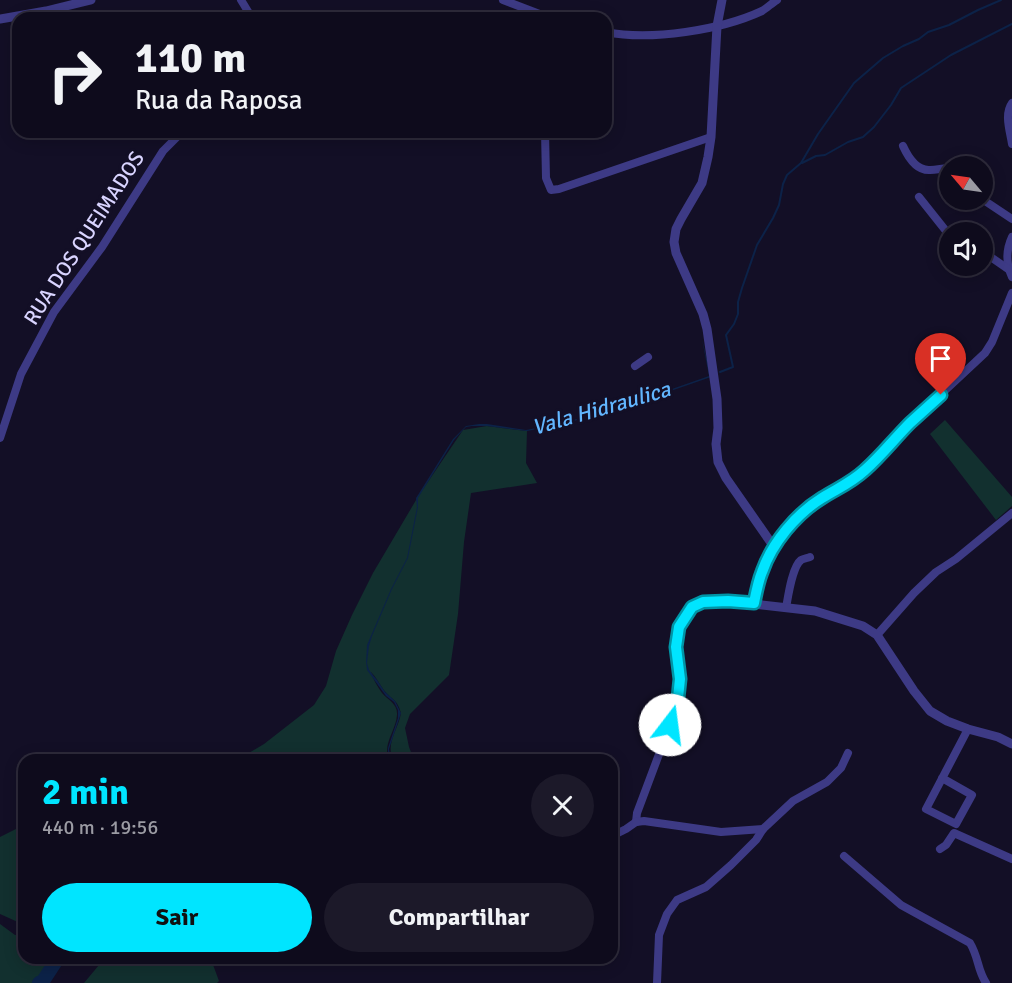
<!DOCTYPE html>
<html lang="pt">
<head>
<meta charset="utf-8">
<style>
	body { margin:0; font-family:Signika,sans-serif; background:#1c1929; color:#f1f3f6; height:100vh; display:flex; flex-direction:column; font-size:22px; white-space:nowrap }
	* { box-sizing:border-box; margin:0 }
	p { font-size:20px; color:#9b9ba3 }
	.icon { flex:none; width:33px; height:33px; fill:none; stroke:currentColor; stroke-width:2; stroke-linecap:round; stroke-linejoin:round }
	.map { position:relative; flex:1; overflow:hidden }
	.sheet { position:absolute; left:18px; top:754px; width:600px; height:210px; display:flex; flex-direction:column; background:#0e0b1c; border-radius:18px; box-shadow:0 3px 15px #0003,0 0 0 2px #2e2b3b }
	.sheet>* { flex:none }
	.top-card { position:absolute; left:12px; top:12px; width:600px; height:126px; border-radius:18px; box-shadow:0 3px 15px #0003,0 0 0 2px #2e2b3b; background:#0e0b1c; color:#f1f3f6; overflow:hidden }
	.needle { width:39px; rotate:299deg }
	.fabs { position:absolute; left:939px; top:156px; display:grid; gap:12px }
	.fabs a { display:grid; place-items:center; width:54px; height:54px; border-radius:50%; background:#0e0b1c; box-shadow:0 3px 15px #0003,0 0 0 2px #2e2b3b; font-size:30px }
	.pin { position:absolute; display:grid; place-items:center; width:51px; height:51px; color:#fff; margin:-62px -26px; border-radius:50% 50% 50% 0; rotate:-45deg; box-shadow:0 0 6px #0007 }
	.pin .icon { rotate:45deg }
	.me { position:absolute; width:66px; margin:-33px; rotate:15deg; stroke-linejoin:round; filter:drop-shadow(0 0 4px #0008) }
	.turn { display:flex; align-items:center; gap:21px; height:126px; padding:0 24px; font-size:27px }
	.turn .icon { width:78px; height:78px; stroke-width:2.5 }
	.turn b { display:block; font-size:42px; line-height:51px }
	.round { display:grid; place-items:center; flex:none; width:63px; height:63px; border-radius:32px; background:#1c1929 }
	.head { display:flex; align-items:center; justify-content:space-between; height:102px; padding:0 24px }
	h1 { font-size:36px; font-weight:700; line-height:45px; color:#00e5ff }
	.action { display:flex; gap:12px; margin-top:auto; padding:12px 24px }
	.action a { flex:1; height:69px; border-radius:36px; background:#00e5ff; color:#111; font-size:24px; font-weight:700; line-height:69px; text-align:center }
	.action a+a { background:#1c1929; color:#f1f3f6 }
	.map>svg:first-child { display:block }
</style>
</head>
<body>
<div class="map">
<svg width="1012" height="983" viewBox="0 0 1012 983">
	<rect width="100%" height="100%" fill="#130f26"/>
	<g fill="#12302f">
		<polygon points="945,420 1012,497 1012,506 996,520 930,434"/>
		<path d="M487,426l40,5 -1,32 11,20 -66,10 -7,49 -6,72 -9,61 -39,39 -5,14 4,19 5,13h-20c-10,-14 5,-32 7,-47 -4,-15 -10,-13 -18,-24 -4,-6 -7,-12 -12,-17 2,7 6,14 11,21 6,7 16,11 15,22 -1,16 -15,29 -8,45h-152l27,-16 50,-39 12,-19 10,-35 16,-36 21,-42 46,-78 44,-65z"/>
		<polygon points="24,825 24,922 20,923 0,914 0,837"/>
		<polygon points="0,924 15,935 24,935 24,958 52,959 42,983 0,983"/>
		<polygon points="111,958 217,959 212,962 219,981 217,983 84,983 99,965"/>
	</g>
	<polygon fill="#0c2248" points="702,339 711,377 613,411 558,425 527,431 487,426 472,426 466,427 463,430 454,440 418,498 418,507 408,558 392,589 372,636 369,646 367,663 369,670 377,680 385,692 395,701 401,713 389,749 390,756 393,760 390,760 388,757 388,748 398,718 398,710 394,702 386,696 367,670 366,662 367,645 391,589 407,558 417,507 416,498 418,495 453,439 466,426 479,424 487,424 526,430 557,424 612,410 709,376"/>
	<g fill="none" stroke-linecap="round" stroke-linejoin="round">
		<g stroke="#0c2248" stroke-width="2">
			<polyline points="802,163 816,156 825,155 848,142 863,137 874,127 891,105 901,88 951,55 1012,24"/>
			<polyline points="720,372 733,367 726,335 734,324 738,314 738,302 742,288 757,245 773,218 779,205 783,184 787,175 801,163 818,134 854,83 883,58 903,46 919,39 928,32 949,25 978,10 1001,0"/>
		</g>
		<polyline stroke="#0c2248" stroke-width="14" points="39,983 43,981 58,958"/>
		<g stroke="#3d3a85" stroke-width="8">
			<polyline points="241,0 252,18"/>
			<polyline points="503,0 550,18"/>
			<path d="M606,32c45,9 115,-2 156,-21 5,-3 10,-8 15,-11"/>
			<path d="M1012,103c-8,11 -2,28 0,41"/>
			<polyline points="545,132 546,178 551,190 559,189 711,137"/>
			<path d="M903,146c5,11 13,25 27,24 7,0 13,-2 20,-2"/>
			<polyline points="919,197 950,236"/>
			<polyline points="982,199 1012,219"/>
			<path d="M1012,237c-6,13 -6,27 0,40"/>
			<polyline points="982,251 1008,269"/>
			<polyline points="635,366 648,357"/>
			<polyline points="0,438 21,374 54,312 102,247 163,151 182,132"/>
			<polyline points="774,547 806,509 823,497 844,486 865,470 910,423 985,353 992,342 1012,293"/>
			<path d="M786,608c2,-11 6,-41 15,-48 2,-1 6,-2 9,-3"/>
			<polyline points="877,635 914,593 936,572 956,559 1012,513"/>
			<polyline points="942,778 972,795 956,824 926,809 968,729"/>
			<polyline points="636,822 637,813 670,725 678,698 680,679 676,647 679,627 691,607 703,602 728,601 754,604"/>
			<polyline points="636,822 644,821 721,832 763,829"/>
			<polyline points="612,836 626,829 636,822"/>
			<polyline points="940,849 946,845 954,833 1012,859"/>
			<path d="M844,856l57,49 69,38c9,15 7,26 16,40"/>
			<polyline points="657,983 659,935 667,914 677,900 706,887 731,865 756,840 763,829 793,801 827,782 841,768 848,753"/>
		</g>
		<g stroke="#3d3a85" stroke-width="9">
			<polyline points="722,0 717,26 711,137 708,157 702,183 681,219 676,229 674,242 676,253 703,314 707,329 717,399 718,428 716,444 718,462 726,478 774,547 761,573 754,604 815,611 863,626 877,635 914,691 930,711 947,721 968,729 998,737 1012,744"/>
			<polyline points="0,19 46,11 91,0"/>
		</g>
	</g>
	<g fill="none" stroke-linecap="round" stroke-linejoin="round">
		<g stroke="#0095a6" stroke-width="15">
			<path id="route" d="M670,725l8,-27 2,-19 -4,-32 3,-20 13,-20 11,-5 25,-1 26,2c2,-10 4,-21 8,-31 10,-29 34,-58 60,-74 16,-10 29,-15 43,-28 16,-14 30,-32 45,-47 10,-9 21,-19 31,-28"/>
		</g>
		<use href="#route" stroke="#00e5ff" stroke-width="10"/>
	</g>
	<g text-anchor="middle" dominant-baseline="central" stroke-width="6" stroke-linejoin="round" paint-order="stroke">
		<g font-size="21" fill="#d9d4ff" stroke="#130f26">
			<text transform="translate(84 238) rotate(-57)">RUA DOS QUEIMADOS</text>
		</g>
		<g font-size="22" font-style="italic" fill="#62b6ff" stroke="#130f26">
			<text transform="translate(601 408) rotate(-16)">Vala Hidraulica</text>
		</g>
	</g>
</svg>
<div class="fabs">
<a><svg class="needle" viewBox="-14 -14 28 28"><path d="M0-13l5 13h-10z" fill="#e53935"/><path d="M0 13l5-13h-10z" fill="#9b9ba3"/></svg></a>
<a><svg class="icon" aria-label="sound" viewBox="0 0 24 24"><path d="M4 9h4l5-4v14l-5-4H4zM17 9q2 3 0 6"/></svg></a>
</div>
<div class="pin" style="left:941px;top:395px;background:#d93025"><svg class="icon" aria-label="arrive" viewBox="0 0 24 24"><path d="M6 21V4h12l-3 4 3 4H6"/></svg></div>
<svg class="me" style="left:670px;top:725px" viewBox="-20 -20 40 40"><circle r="19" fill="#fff"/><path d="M0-13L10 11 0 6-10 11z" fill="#00e5ff"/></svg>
<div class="top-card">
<div class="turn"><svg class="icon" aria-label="right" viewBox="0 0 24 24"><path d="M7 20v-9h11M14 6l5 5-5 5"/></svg><div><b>110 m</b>Rua da Raposa</div></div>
</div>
<section class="sheet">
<div class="head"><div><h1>2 min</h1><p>440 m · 19:56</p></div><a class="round"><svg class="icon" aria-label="close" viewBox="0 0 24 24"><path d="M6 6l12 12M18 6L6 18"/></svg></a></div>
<div class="action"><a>Sair</a><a>Compartilhar</a></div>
</section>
</div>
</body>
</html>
